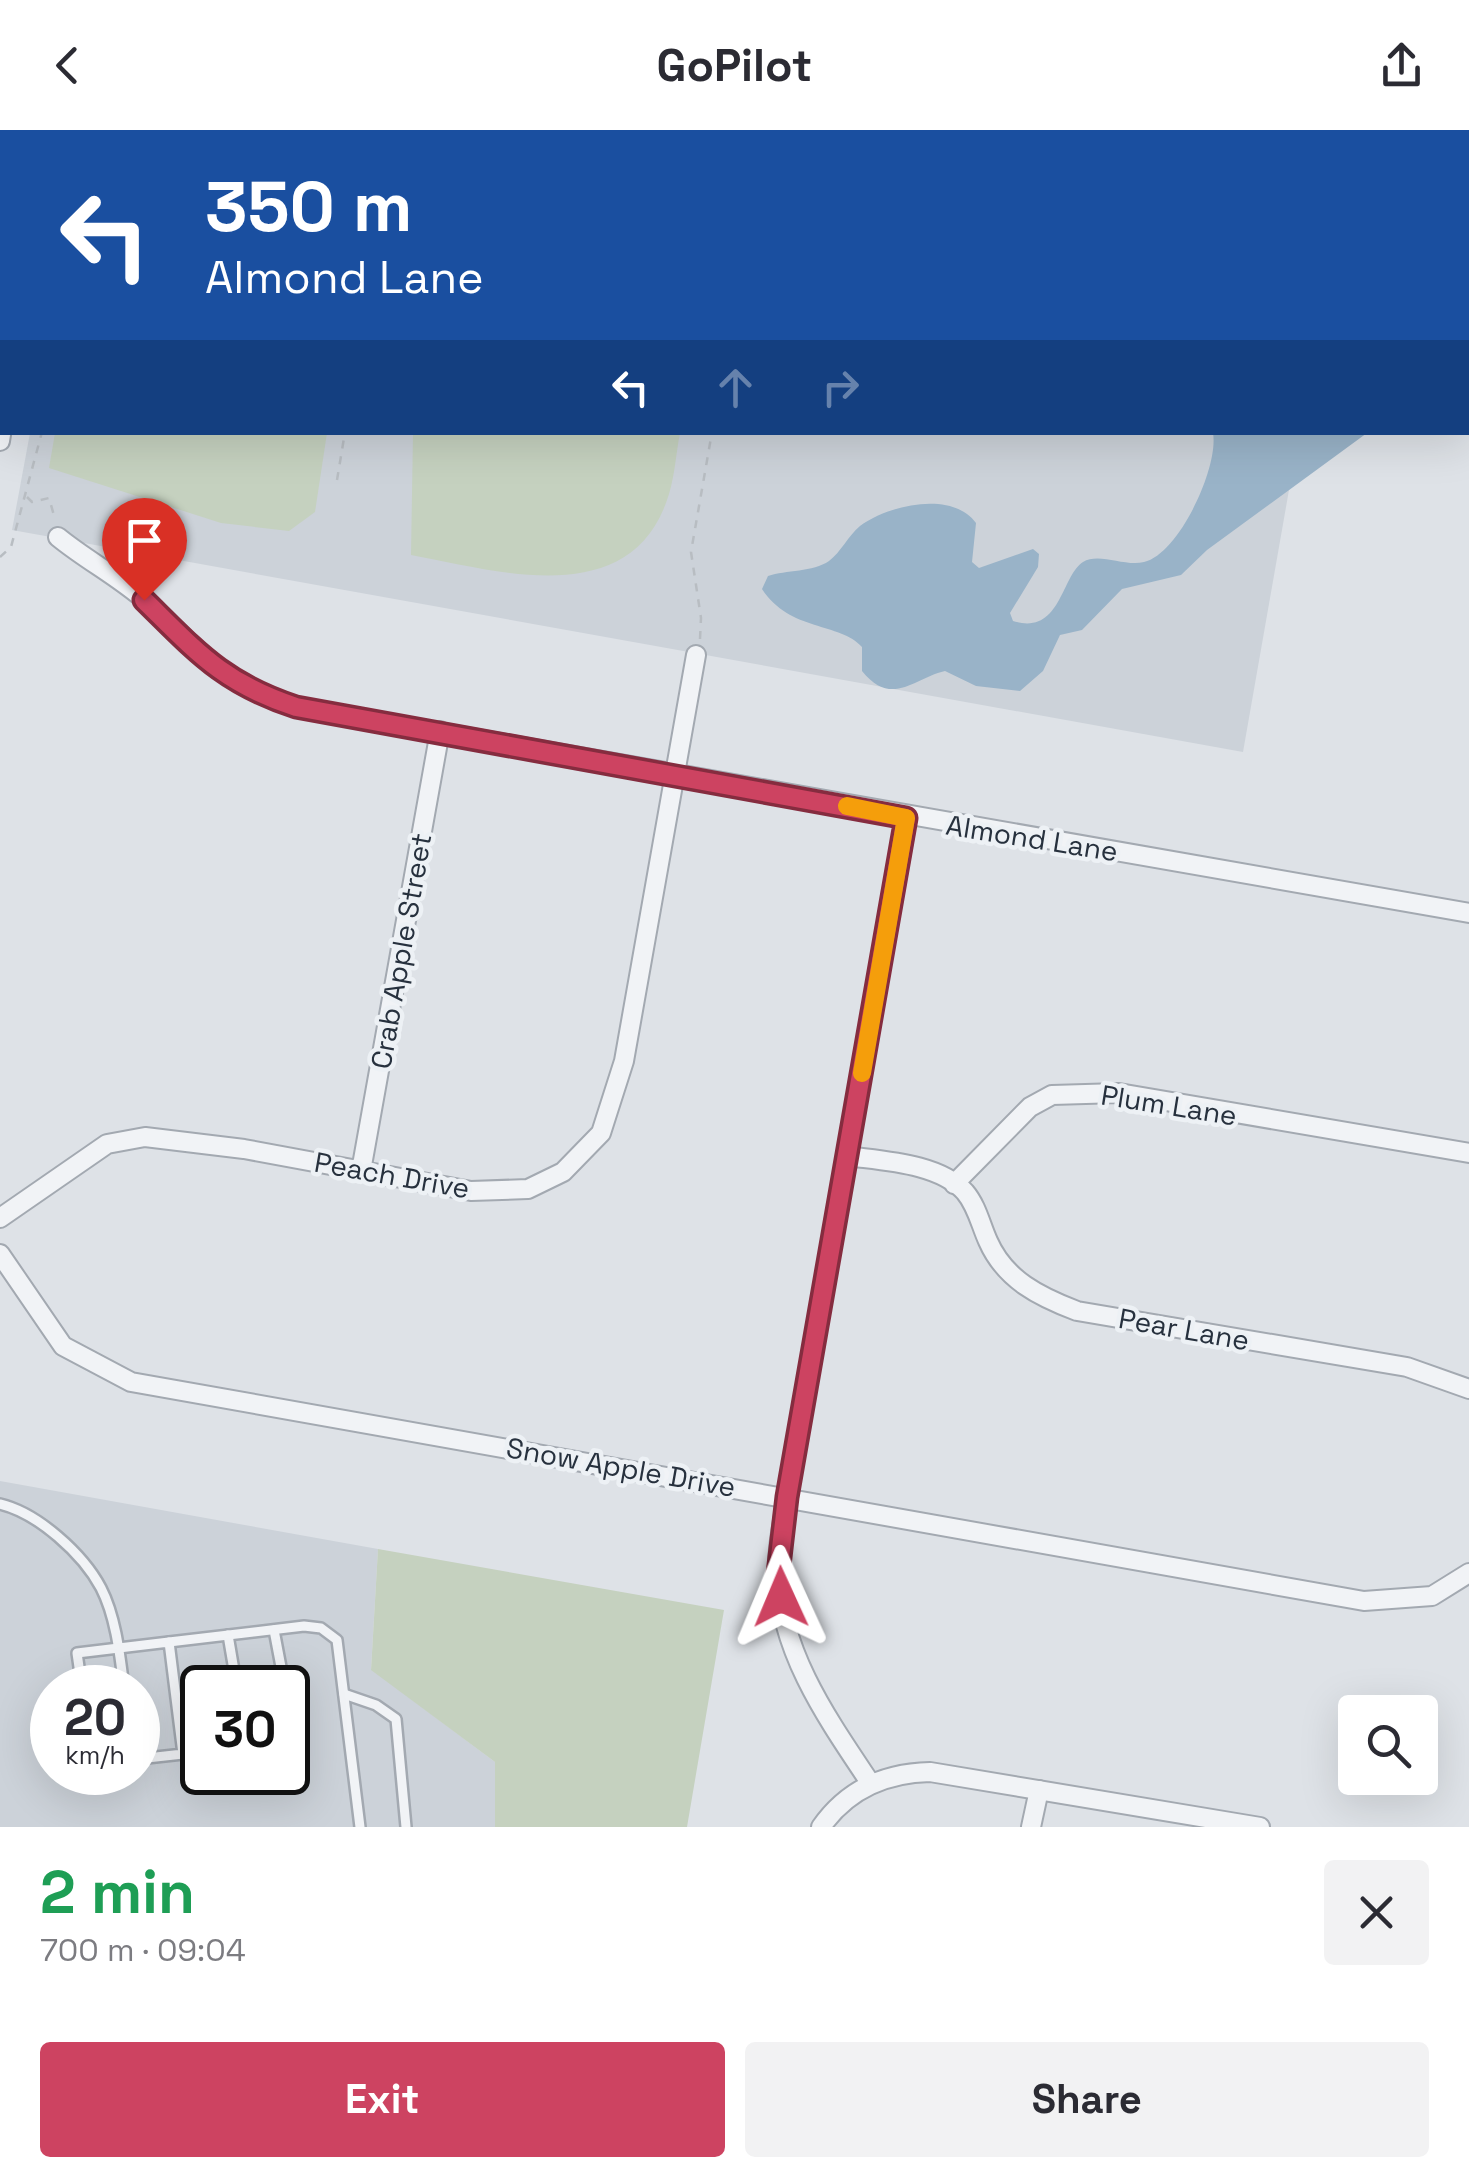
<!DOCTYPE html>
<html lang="en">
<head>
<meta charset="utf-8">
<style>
	body { margin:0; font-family:"Space Grotesk",sans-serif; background:#f2f2f3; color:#2b2b33; height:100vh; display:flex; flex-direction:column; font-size:38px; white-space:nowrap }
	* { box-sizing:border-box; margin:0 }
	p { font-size:32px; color:#7c7c81 }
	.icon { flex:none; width:55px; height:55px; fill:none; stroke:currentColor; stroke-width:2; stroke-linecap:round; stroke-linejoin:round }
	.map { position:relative; height:1697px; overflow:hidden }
	.details { display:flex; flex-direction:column; background:#fff; flex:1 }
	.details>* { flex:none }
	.guide { position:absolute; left:0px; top:0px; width:1470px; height:305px; box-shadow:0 10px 40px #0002; background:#1a4fa0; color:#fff; overflow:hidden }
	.fabs { position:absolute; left:1338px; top:1565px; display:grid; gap:20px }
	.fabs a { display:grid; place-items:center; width:100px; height:100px; border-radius:10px; background:#fff; box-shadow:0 10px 40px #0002; font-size:50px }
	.speed { position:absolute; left:30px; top:1535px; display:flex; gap:20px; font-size:50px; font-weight:700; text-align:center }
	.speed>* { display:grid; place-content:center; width:130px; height:130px; border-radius:50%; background:#fff; box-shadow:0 10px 40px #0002; line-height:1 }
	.speed small { font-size:25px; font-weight:400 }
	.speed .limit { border:5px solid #111; border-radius:15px; background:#fff; color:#111 }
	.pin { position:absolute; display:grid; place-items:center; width:85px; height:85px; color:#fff; margin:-102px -42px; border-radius:50% 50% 50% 0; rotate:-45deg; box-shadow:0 0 10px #0007 }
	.pin .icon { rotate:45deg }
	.me { position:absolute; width:110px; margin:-55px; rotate:359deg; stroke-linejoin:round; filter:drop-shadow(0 0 8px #0008) }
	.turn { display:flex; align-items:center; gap:35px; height:210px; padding:0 40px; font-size:45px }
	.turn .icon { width:130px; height:130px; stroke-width:2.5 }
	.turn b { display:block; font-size:70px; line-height:85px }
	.lanes { display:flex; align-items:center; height:95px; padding:0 40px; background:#0003; justify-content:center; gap:50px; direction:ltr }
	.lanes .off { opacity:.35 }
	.round { display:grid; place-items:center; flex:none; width:105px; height:105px; border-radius:10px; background:#f2f2f3 }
	.overview { display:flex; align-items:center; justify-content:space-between; height:170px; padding:0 40px }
	h1 { font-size:60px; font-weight:700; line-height:75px; color:#1e9e55 }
	.primary-button { display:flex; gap:20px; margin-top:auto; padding:20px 40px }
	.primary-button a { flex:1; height:115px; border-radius:10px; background:#cd4361; color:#fff; font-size:40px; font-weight:700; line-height:115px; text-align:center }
	.primary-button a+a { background:#f2f2f3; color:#2b2b33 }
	header { display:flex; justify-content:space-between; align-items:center; height:130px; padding:0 40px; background:#fff; font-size:45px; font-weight:700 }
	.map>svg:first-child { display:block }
</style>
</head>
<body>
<header><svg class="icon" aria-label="back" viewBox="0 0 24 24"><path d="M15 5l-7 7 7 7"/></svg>GoPilot<svg class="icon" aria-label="share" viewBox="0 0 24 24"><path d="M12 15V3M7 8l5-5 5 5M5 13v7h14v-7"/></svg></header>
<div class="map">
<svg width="1469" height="1697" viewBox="0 0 1469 1697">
	<rect width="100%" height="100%" fill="#dee2e7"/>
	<g fill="#ccd2d9" fill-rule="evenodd">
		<polygon points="83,0 1353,0 83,2"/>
		<polygon points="30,303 1299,303 1243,622 12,400"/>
		<path d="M0,1351l378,68 -7,120 124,93v65h-495zM52,1558h86v84h-86zM202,1558h86v84h-86z"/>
	</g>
	<g fill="#c5d1bf">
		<polygon points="55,303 327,303 315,382 289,401 221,393 49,338"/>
		<path d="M413,303v-1l267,1c-4,20 -5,41 -11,61 -36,119 -171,77 -258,61z"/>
		<polygon points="378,1419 724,1480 687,1697 495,1697 495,1632 371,1540"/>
	</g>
	<path fill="#99b3c8" d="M1213,303h154l-160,117 -26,25 -59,14 -40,41 -22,5 -17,36 -23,20 -44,-5 -31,-15c-31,7 -53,37 -83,0v-24c-22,-25 -72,-15 -100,-58l6,-13c18,-6 45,-4 61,-15 12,-9 19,-25 31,-35 28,-21 92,-36 116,-3l-4,39 7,6 54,-19 6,5 -1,13 -28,46 3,8c48,15 48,-45 70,-59 16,-10 42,5 61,0 35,-8 75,-95 69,-129z"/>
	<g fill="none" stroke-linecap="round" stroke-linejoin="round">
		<g stroke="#a3a9b1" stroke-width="14">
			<g id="lane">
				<path d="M0,1374c38,9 83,50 101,84 15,29 19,68 23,100"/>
				<polyline points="274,1500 285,1558"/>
				<polyline points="228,1505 237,1558"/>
				<polyline points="169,1512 304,1496 321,1498 337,1510 360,1697"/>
				<polyline points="82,1558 77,1523 169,1512 183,1624 138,1629"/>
				<polyline points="344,1564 376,1575 396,1589 406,1697"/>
				<polyline points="288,1573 295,1614 288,1615"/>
			</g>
		</g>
		<g stroke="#a3a9b1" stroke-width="22">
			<g id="street">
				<polyline points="56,2 56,0"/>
				<polyline points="0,311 2,298"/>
				<path d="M58,407c28,23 61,40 88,64 58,53 70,79 149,106l1174,206"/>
				<path d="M847,1026c36,5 92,7 118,36 12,14 16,34 23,49 17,39 52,56 89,70l330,56 62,22"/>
				<polyline points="361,1041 440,601"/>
				<polyline points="954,1054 1030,977 1052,965 1119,963 1469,1023"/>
				<polyline points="0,1088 107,1014 145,1007 244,1019 471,1061 528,1059 563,1042 601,1003 624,931 696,525"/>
				<polyline points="0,1124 63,1216 131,1252 1364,1471 1432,1466 1469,1443"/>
				<path d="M871,1654c-42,-63 -91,-131 -93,-210 -1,-25 5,-52 9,-77l120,-679"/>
				<path d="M821,1697c26,-37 63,-54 109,-55l330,55"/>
				<polyline points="1031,1697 1039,1660"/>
			</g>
		</g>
		<g stroke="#b8bdc2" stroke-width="2.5" stroke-dasharray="8 8" stroke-linecap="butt">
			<polyline points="98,0 98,2"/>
			<polyline points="376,2 377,0"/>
			<polyline points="718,2 718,0"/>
			<polyline points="337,350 345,302"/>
			<polyline points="27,367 32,372 49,368 55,389"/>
			<polyline points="0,427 11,417 42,302"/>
			<polyline points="700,509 701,488 691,422 712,302"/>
		</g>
		<use href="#lane" stroke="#f1f3f6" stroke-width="9"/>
		<use href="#street" stroke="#f1f3f6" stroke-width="18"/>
	</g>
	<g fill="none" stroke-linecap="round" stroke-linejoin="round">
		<g stroke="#852c3f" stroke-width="25">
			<path id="route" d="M144,470c53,52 79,83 152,107l610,111 -119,679 -9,77 3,23"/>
		</g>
		<use href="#route" stroke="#cd4361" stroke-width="18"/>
		<polyline stroke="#f59e0b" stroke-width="18" points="847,676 906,688 862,943"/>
	</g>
	<g text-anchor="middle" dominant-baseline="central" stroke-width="9" stroke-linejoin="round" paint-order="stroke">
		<g font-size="28" fill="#27313e" stroke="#edf1f5">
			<text transform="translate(1032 708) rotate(9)">Almond Lane</text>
			<text transform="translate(401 821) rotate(-80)">Crab Apple Street</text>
			<text transform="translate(1169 975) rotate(9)">Plum Lane</text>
			<text transform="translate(392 1045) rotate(10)">Peach Drive</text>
			<text transform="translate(1184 1199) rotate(10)">Pear Lane</text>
			<text transform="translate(621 1337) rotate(10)">Snow Apple Drive</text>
		</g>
	</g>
</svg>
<div class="fabs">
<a><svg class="icon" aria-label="search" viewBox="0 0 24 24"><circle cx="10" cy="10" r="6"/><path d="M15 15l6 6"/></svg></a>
</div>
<div class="speed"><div>20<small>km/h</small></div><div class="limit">30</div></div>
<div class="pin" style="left:144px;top:470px;background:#d93025"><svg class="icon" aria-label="arrive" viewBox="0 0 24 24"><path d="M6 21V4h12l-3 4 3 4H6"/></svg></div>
<svg class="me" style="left:781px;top:1467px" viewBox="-20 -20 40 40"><path d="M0-17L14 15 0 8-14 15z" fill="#cd4361" stroke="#fff" stroke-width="4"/></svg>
<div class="guide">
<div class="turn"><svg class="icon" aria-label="left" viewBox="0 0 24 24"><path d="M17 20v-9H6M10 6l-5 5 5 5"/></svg><div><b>350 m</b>Almond Lane</div></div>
<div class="lanes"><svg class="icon" aria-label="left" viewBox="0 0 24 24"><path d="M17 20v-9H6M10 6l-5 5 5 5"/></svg><svg class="icon off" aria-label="ahead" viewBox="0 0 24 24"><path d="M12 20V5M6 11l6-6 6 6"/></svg><svg class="icon off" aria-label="right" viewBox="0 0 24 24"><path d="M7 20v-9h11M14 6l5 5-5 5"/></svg></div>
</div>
</div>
<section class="details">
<div class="overview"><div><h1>2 min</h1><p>700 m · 09:04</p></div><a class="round"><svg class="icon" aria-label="close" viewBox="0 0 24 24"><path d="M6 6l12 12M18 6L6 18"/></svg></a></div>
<div class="primary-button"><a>Exit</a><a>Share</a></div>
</section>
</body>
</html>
